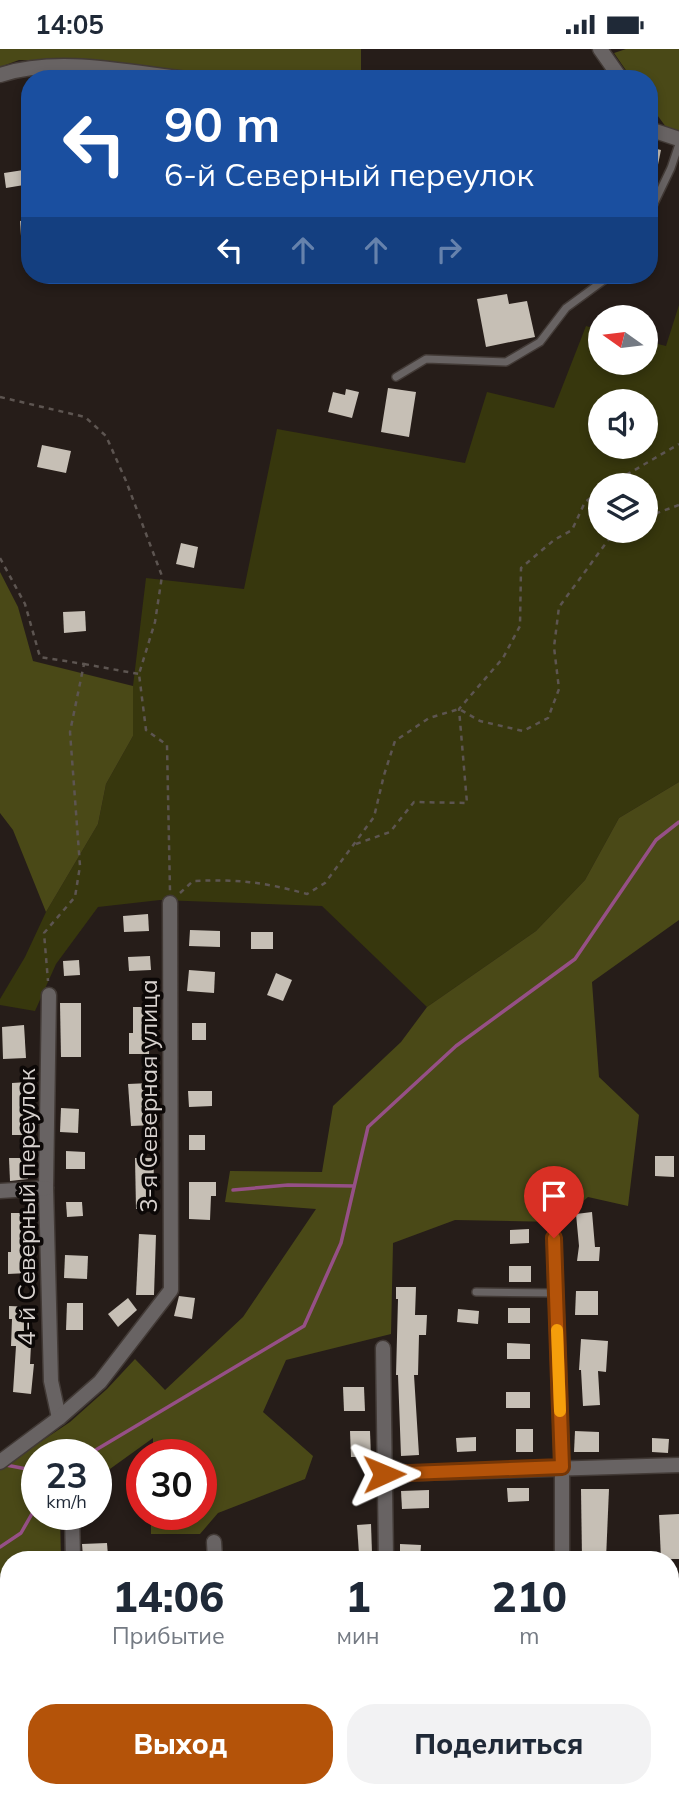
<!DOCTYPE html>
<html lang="ru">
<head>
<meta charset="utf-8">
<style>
	body { margin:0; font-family:Mulish,sans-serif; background:#f2f2f3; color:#1f2937; height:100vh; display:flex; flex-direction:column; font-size:26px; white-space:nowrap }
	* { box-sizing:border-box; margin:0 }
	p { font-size:23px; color:#747a83 }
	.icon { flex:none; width:38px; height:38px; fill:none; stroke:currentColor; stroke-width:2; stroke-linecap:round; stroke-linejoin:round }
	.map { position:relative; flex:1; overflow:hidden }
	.panel { position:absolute; left:0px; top:1502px; width:679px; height:247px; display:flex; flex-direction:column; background:#fff; border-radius:28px 28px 0 0; box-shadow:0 4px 10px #0003 }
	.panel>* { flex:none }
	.top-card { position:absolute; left:21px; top:21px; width:637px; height:214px; border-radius:28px; box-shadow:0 4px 10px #0003; background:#1a4fa0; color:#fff; overflow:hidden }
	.needle { width:46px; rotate:284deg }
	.tools { position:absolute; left:588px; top:256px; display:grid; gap:14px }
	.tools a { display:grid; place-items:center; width:70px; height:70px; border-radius:50%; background:#fff; box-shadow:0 4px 10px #0003; font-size:35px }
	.speed { position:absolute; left:21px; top:1390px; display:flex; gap:14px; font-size:35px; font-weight:700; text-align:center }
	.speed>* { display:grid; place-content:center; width:91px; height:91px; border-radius:50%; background:#fff; box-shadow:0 4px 10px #0003; line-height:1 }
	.speed small { font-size:18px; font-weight:400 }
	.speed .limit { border:10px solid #d22; background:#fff; color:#111 }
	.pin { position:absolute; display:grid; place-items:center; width:60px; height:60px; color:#fff; margin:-72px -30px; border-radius:50% 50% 50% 0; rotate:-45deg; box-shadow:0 0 7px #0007 }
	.pin .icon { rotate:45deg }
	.me { position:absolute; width:77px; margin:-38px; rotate:89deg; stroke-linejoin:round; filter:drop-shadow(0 0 5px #0008) }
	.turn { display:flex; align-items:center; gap:24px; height:147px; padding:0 28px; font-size:32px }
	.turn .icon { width:91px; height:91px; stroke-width:2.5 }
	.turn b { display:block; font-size:49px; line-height:60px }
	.lanes { display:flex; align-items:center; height:66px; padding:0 28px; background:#0003; justify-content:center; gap:35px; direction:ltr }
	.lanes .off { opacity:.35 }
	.eta { display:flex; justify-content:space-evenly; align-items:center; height:119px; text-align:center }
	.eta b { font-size:42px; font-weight:800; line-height:49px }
	.button { display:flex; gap:14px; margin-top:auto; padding:14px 28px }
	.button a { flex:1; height:80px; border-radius:28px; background:#b45309; color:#fff; font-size:28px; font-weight:800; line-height:80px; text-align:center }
	.button a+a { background:#f2f2f3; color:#1f2937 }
	.status { display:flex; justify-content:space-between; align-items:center; height:49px; padding:0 35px; background:#fff; direction:ltr }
	.status svg { height:19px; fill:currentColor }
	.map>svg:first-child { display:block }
</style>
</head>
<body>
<div class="status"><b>14:05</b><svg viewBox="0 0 49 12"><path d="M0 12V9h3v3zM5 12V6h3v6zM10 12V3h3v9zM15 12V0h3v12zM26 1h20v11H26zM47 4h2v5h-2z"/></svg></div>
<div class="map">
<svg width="679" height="1748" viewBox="0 0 679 1748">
	<rect width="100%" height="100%" fill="#261d19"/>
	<path fill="#37370d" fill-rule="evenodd" d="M679,256v477l-60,36 -34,62 -49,51 -109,76 -105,-101 -162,-6 -62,7 -42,57 -21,47 -35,-6v-6l25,-42 21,-45 52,-88 8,-40 27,-48v-50l13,-108 98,11 33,-160 188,34 22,-71 67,16 32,-82 14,4v32h46v-21l20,5zM600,352h46v45h-46zM600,436h46v45h-46z"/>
	<g fill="#4a4917">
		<polygon points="0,0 361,0 361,30 268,30 110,14 19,11 0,18"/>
		<polygon points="626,0 679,0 679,83 666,78 649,55 649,30 632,30 614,4"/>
		<polygon points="0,523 18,558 33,612 133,637 133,687 106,735 98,775 46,863 13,781 0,764"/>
		<polygon points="679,733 679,871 592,933 599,1028 639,1066 628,1157 588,1148 559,1173 455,1171 393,1194 391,1285 286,1311 263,1363 313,1407 305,1430 218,1464 200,1485 151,1485 151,1465 201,1465 201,1405 153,1405 153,1389 96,1430 96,1405 37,1405 37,1465 60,1465 61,1510 9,1510 9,1527 0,1527 0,1420 70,1373 107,1340 135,1310 165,1341 243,1268 316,1160 225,1153 230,1122 322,1123 333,1057 401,993 427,958 536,882 585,831 619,769"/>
	</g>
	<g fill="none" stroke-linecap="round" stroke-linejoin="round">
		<g stroke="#965086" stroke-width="3.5">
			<polyline points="233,1141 288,1136 354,1137"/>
			<polyline points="89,1405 304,1277 341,1194 368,1078 456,997 575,910 656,791 679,773"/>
			<polyline points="6,1416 37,1422"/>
			<polyline points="0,1498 21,1484 37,1456"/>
		</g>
	</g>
	<g fill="#c6bfb5">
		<polygon points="649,98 661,101 654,135 649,135"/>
		<polygon points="30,120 30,135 6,139 4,124"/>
		<polygon points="30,171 30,200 22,201 20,172"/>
		<polygon points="507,245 509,255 527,252 535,288 486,298 477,250"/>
		<polygon points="388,339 416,343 409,388 381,383"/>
		<polygon points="346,340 359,343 352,369 328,363 333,343 345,346"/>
		<polygon points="42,396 71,402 66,424 37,418"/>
		<polygon points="181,494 198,498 194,519 176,515"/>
		<polygon points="85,562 86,582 64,584 63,563"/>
		<polygon points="148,865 149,882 124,883 123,867"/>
		<polygon points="190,881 220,882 220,898 189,897"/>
		<rect x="251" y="883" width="22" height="17"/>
		<polygon points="150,907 151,921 129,922 128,908"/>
		<polygon points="79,911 80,926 64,927 63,912"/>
		<polygon points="189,921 215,923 214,944 187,942"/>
		<polygon points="276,924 292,931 283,952 267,946"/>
		<polygon points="60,954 81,954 81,1008 61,1008"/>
		<polygon points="133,958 151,958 149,1005 129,1005 129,984 133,984"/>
		<rect x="192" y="974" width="14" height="17"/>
		<polygon points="24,976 26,1009 3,1010 2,978"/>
		<polygon points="28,1033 26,1086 12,1086 12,1034"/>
		<polygon points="150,1034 154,1076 131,1077 128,1035"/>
		<polygon points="188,1042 212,1042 212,1057 189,1058"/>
		<polygon points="61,1059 79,1060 78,1084 60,1083"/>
		<rect x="189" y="1086" width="16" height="15"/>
		<polygon points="66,1102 85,1103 85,1120 66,1120"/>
		<polygon points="655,1107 674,1107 674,1128 655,1127"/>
		<polygon points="9,1109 28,1109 28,1130 10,1132"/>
		<polygon points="135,1109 154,1109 153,1160 136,1160"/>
		<polygon points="189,1133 216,1133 216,1147 211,1147 210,1171 189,1170"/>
		<polygon points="66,1153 82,1153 83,1167 67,1168"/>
		<polygon points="592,1163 595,1198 600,1198 599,1212 577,1212 579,1197 576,1165"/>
		<polygon points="11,1164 28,1164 28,1224 8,1225 8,1203 11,1203"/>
		<polygon points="529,1180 529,1194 510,1195 510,1181"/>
		<polygon points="139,1185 156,1186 154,1246 136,1246"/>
		<polygon points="65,1206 88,1207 87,1230 64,1229"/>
		<rect x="509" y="1217" width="22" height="16"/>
		<polygon points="396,1238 416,1238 415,1266 427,1266 426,1286 419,1286 418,1326 414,1326 419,1406 401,1407 398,1326 396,1326 398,1250 396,1250"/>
		<polygon points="576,1242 598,1242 598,1266 575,1266"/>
		<polygon points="179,1247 195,1249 192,1270 174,1267"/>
		<polygon points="128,1249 137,1261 118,1278 108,1265"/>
		<polygon points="67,1254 83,1254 83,1281 66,1281"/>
		<polygon points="9,1257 33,1258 30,1315 34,1315 31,1345 13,1343 16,1297 11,1297 12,1270 9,1270"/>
		<rect x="508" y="1259" width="22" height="15"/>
		<polygon points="458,1260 479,1262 478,1275 457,1273"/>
		<polygon points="581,1290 608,1292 606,1323 598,1322 600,1356 583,1357 581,1321 579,1321"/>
		<polygon points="507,1294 530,1295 530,1310 507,1310"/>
		<polygon points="343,1338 364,1338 365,1362 344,1362"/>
		<rect x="506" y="1343" width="24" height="16"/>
		<rect x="516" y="1380" width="17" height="23"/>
		<polygon points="350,1382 370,1382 371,1408 351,1408"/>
		<polygon points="575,1382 599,1383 599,1403 574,1403"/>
		<polygon points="476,1388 476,1402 457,1403 456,1389"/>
		<polygon points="652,1389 669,1390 668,1404 652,1403"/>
		<polygon points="507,1439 529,1439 529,1452 508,1453"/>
		<polygon points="581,1440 609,1440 606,1510 582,1510"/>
		<polygon points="429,1441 429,1459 402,1460 401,1442"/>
		<polygon points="679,1465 679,1510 661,1510 659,1466"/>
		<polygon points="371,1475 372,1504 359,1505 357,1476"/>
		<polygon points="107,1494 108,1507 83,1508 82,1495"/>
		<polygon points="400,1495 421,1496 420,1510 400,1510"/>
	</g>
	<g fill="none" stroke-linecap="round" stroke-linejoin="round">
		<g stroke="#423a36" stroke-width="10">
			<g id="service">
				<polyline points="649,165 671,119 679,95"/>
				<polyline points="396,328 426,310 506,313 540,293 566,259 611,226"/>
				<polyline points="476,1243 556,1244"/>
			</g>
		</g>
		<g stroke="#423a36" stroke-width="17">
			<g id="minor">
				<polyline points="600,0 621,30"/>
				<path d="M0,26c58,-19 127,-3 187,4"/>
				<polyline points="649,80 679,90"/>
				<polyline points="49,946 46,1139 51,1332 59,1369"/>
				<polyline points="0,1142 46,1139"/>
				<polyline points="554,1189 562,1418 562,1510"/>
				<polyline points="383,1299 386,1510"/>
				<polyline points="0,1413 59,1369 100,1333 171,1241 170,854"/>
				<polyline points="385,1425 679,1416"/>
				<polyline points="72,1465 73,1510"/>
				<polyline points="214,1493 215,1510"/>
				<polyline points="76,1740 76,1748"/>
				<polyline points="220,1740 220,1748"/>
				<polyline points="390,1740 390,1748"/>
				<polyline points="562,1748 562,1740"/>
			</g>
		</g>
		<g stroke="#5d5551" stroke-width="2.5" stroke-dasharray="5 5" stroke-linecap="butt">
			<polyline points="0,348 85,368 106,387 126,432 162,527 155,573 139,625 146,681 167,696 170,842"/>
			<polyline points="609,436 679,395"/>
			<polyline points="646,468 679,456"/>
			<polyline points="0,509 25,555 40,608 84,615 70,683 80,817 75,848 44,884 48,932"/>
			<polyline points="84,615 139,625"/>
			<polyline points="356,795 390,783 414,753 467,754 459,660 503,609 520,577 521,519 554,491 572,481 585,453 600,442"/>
			<path d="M180,844l13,-12c44,-2 71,1 114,13l18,-11 49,-66 10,-42 11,-34 34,-23 30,-9 21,12 43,10 25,-13 11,-29 -5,-42 5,-40 50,-68 13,-9"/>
		</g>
		<use href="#service" stroke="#686363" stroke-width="7"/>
		<use href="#minor" stroke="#686363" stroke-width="14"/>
	</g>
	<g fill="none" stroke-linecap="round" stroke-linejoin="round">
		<g stroke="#753606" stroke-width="18">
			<polyline id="route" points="384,1425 562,1418 554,1189"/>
		</g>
		<use href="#route" stroke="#b45309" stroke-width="12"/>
		<polyline stroke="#f59e0b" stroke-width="12" points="557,1281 560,1362"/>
	</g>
	<g text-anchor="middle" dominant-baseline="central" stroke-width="7" stroke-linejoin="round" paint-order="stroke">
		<g font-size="24" fill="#d7d1ce" stroke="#0c0807">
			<text transform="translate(148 1047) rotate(-90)">3-я Северная улица</text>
			<text transform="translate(26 1158) rotate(-90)">4-й Северный переулок</text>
		</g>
	</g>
</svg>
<div class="tools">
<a><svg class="needle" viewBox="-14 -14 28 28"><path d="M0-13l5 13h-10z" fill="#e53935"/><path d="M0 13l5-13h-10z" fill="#747a83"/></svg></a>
<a><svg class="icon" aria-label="sound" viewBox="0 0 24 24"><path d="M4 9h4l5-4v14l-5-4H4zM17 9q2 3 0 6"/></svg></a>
<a><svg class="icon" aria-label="layers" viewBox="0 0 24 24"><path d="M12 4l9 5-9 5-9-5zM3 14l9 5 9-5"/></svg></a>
</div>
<div class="speed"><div>23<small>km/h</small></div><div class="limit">30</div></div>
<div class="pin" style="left:554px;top:1189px;background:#d93025"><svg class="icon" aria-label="arrive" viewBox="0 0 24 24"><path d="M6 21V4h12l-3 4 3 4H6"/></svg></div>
<svg class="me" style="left:384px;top:1425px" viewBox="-20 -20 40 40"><path d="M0-17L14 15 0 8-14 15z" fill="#b45309" stroke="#fff" stroke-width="4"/></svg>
<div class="top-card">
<div class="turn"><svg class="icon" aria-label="left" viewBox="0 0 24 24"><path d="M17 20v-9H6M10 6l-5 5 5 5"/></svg><div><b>90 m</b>6-й Северный переулок</div></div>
<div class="lanes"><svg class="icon" aria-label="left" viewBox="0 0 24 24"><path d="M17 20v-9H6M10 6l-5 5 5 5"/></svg><svg class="icon off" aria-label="ahead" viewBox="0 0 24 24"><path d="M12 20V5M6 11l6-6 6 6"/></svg><svg class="icon off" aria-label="ahead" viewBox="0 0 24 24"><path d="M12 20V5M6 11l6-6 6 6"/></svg><svg class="icon off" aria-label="right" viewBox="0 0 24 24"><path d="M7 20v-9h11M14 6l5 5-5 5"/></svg></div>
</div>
<section class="panel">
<div class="eta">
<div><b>14:06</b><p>Прибытие</p></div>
<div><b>1</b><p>мин</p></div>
<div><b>210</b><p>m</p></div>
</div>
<div class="button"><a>Выход</a><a>Поделиться</a></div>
</section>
</div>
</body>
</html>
